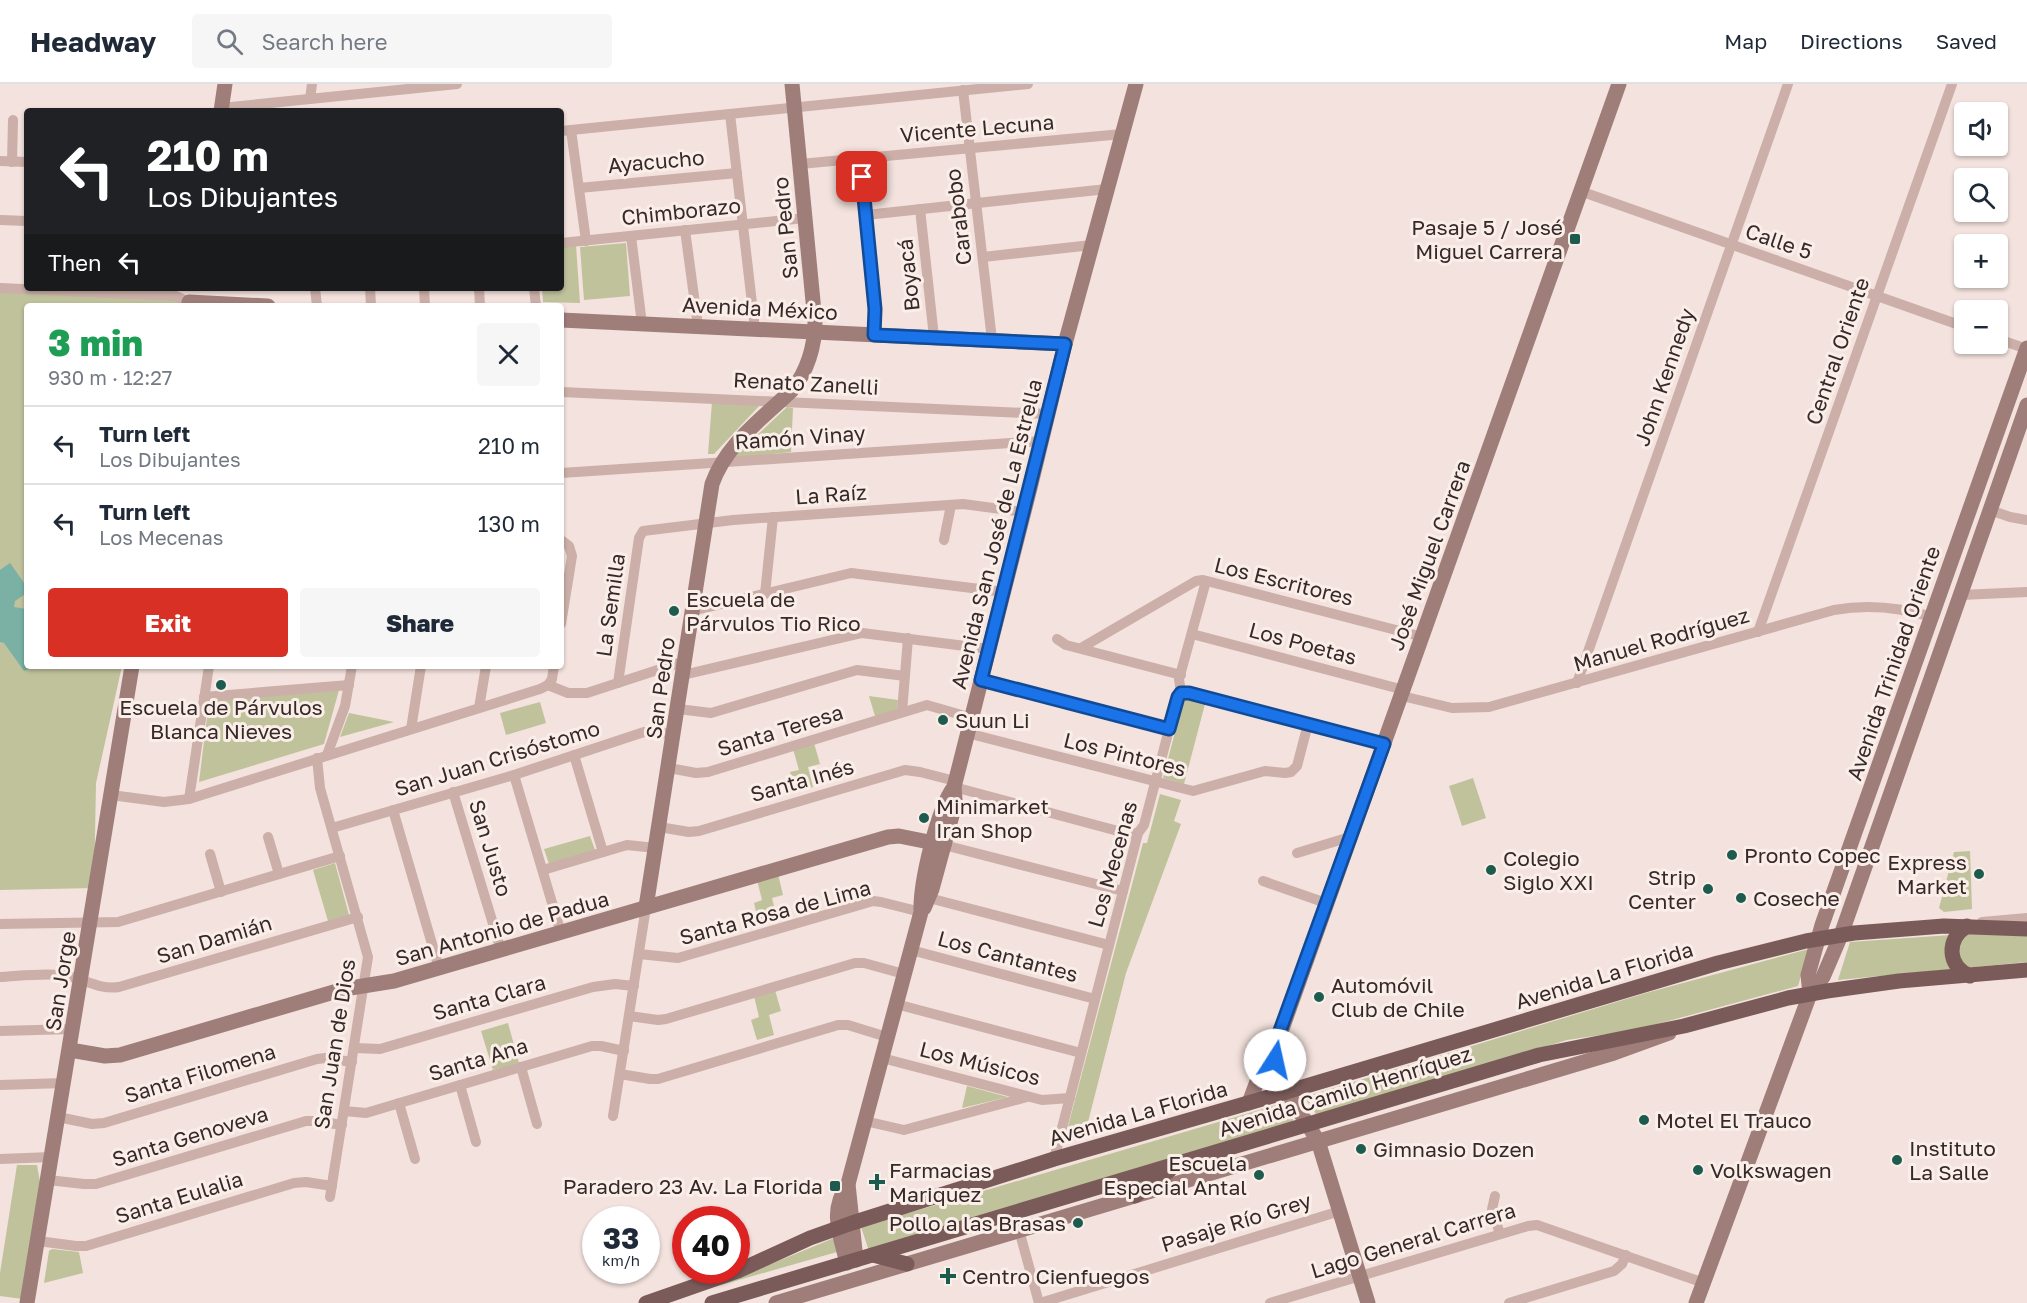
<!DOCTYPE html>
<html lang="en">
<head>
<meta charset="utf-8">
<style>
	body { margin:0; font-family:"Golos Text",sans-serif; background:#f6f6f7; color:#1f2937; height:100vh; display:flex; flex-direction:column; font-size:22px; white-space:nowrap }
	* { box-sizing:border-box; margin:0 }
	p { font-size:20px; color:#747a83 }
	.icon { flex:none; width:33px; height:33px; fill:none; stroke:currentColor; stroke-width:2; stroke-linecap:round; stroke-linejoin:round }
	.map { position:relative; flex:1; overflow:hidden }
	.details { position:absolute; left:24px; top:219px; width:540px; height:366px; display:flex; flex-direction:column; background:#fff; border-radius:6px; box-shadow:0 2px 4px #0004 }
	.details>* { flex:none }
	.banner { position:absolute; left:24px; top:24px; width:540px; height:183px; border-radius:6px; box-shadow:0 2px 4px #0004; background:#202124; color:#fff; overflow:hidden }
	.tools { position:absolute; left:1954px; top:18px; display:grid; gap:12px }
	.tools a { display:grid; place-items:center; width:54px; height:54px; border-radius:6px; background:#fff; box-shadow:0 2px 4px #0004; font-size:30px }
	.speed { position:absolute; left:582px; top:1122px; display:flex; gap:12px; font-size:30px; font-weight:700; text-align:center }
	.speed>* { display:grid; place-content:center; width:78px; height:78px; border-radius:50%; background:#fff; box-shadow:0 2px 4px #0004; line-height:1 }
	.speed small { font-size:15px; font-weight:400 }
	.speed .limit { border:9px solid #d22; background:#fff; color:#111 }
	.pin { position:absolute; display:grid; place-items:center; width:51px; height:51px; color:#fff; margin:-26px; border-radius:12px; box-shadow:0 3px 9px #0006 }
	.me { position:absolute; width:66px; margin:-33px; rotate:10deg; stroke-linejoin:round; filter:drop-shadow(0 0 4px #0008) }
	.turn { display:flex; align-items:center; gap:21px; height:126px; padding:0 24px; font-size:27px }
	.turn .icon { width:78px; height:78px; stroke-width:2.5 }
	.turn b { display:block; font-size:42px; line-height:51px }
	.then { display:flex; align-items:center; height:57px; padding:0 24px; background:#0003; gap:12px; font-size:22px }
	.round { display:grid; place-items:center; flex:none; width:63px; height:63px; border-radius:6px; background:#f6f6f7 }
	.overview { display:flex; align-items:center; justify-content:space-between; height:102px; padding:0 24px }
	h1 { font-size:36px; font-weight:800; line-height:45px; color:#1e9e55 }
	.primary-button { display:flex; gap:12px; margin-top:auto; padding:12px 24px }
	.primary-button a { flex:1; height:69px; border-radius:6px; background:#d93025; color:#fff; font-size:24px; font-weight:800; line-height:69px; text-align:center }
	.primary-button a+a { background:#f6f6f7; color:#1f2937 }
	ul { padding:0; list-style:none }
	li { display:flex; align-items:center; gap:18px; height:78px; padding:0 24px; border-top:2px solid #e0e1e3 }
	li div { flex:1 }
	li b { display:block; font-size:22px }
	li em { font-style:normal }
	header { display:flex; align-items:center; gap:36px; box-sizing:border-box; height:84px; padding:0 30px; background:#fff; border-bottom:2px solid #e0e1e3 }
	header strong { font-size:28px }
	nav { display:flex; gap:33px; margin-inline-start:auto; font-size:21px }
	.search { width:420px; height:54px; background:#f6f6f7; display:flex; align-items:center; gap:15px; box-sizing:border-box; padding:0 21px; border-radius:6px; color:#747a83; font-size:22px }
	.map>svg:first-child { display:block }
</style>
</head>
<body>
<header>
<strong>Headway</strong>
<div class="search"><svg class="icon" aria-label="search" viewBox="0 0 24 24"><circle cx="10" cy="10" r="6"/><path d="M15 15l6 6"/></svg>Search here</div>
<nav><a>Map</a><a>Directions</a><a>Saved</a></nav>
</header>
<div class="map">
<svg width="2027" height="1219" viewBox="0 0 2027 1219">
	<rect width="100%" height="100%" fill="#f3e2dd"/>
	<g fill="#c0c29c">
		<polygon points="626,159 630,212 584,216 580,163"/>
		<polygon points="576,161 580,219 543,218 542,204 561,204 561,162"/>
		<polygon points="0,207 181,216 180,222 27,222 27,582 122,582 96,699 94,804 0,806"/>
		<polygon points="712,318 761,320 714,370 708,370"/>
		<polygon points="787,323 793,324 791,368 733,374"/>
		<polygon points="339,606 324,660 199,698 209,617"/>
		<polygon points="869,612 898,616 897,627 875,632"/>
		<polygon points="1184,614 1205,620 1184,700 1163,694"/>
		<polygon points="540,618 546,639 506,651 500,629"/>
		<polygon points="349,629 394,638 340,653"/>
		<polygon points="814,659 820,680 808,683 813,703 796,708 790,688 799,686 793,665"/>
		<polygon points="1473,694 1486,734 1462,742 1449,702"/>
		<polygon points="1160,710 1181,716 1174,737 1181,740 1126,889 1088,1038 1067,1046 1143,759 1147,759"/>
		<polygon points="590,752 595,766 549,780 544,765"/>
		<polygon points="1970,767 1972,825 1944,828 1939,824 1954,768"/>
		<polygon points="335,779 349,831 328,837 313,786"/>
		<polygon points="778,790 783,811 772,814 777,834 759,839 754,819 762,816 757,796"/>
		<polygon points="1965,850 2027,851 2027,878 1838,896 1850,858"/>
		<polygon points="1809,865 1798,902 1635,946 1567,956 1318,1033 1304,1013 1646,909"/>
		<polygon points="775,906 781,927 769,931 774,951 757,956 751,936 759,933 754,912"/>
		<polygon points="508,939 519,979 493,986 481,947"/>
		<polygon points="967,1002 1008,1013 962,1024"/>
		<polygon points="1283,1019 1295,1039 869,1167 861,1143"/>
		<polygon points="17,1081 37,1081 40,1098 23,1215 0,1212 0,1189"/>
		<polygon points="834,1154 837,1168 718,1202"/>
		<polygon points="52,1165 79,1168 83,1189 44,1199 49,1167"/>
	</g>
	<polygon fill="#7bb1a4" points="10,479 27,503 27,509 15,517 14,523 27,525 27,582 29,582 29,585 24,587 4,559 0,558 0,486"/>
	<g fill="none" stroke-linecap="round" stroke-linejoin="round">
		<g stroke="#cbafa8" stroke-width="10">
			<polyline points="963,6 992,256"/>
			<polyline points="310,15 312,0"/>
			<polyline points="221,24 457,0"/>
			<polyline points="730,30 755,245"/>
			<polyline points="571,46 586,157"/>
			<polyline points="561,47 1028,0"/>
			<polyline points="861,75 875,226 874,251"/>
			<polyline points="0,77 27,78"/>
			<polyline points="12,78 13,36"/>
			<polyline points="800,80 1122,50"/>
			<polyline points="579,104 737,89"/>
			<polyline points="1580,107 1965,243"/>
			<polyline points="920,125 934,253"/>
			<polyline points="866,131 1107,105"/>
			<polyline points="0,136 27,137"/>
			<polyline points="685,146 698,242"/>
			<polyline points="631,152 642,240"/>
			<polyline points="561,159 805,134"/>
			<polyline points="983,173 1092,161"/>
			<polyline points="0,204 176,212 189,218"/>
			<polyline points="315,204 317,222"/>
			<polyline points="370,204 371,222"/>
			<polyline points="424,204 425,222"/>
			<polyline points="479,204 480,222"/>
			<polyline points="534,204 536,222"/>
			<polyline points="1998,255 2027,265"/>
			<polyline points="561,308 1048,330"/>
			<polyline points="561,389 1042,357"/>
			<polyline points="1990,426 2010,433 2027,436"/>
			<polyline points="561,456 569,462 572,472 561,540"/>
			<polyline points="944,456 951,421"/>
			<polyline points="765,510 773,433"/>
			<polyline points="1961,511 2027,508"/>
			<polyline points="692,527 851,489 1004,508"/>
			<polyline points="1758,548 1952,0"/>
			<polyline points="1192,550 1404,606"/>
			<polyline points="1057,555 1066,561 1181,591"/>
			<polyline points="1081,564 1196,497 1203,496 1423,553"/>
			<polyline points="683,591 862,549 989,565"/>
			<polyline points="981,596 1169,645"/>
			<polyline points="618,599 639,454 643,447 733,436 963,420 1024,428"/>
			<polyline points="1577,599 1788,0"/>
			<polyline points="548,601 568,609 587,609 685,577"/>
			<polyline points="548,601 552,595 554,582"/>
			<polyline points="1181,609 1189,609 1384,660"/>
			<path d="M1402,612l50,12 37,-1 345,-97c34,-6 65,-3 98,7"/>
			<polyline points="204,613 349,601"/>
			<polyline points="479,624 486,582"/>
			<polyline points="678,625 711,629 857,586 905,592"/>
			<polyline points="902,628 908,554"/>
			<polyline points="411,645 421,582"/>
			<polyline points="967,649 1193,707 1265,687 1285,689 1291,688 1297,682 1308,640"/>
			<polyline points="327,671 345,622 352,582"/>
			<polyline points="574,671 603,768"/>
			<polyline points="317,674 320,704 368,873 330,1113"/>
			<polyline points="669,684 696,689 708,688 927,621 972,634"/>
			<polyline points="514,691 561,849"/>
			<polyline points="954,703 1129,750 1138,749"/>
			<polyline points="453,708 501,866"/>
			<polyline points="111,711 164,718 189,715 540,605 548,601"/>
			<polyline points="189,715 209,582"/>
			<polyline points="393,726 439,884"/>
			<polyline points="659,743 689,748 699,747 905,686 920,688 955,697"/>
			<polyline points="332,744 514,691 644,648 674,650"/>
			<polyline points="268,753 279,790"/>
			<polyline points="944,761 1123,807"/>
			<polyline points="1297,769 1350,753"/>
			<polyline points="210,770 221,808"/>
			<polyline points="543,786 627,761 656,764"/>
			<polyline points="1263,797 1326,819"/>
			<polyline points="929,814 1109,861"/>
			<polyline points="1982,838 2027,834"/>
			<polyline points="0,840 118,838 340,772"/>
			<polyline points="911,866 1095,915"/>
			<polyline points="639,870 678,874 873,817 881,818 921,828"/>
			<path d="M0,893c19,-1 50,-5 68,-1 18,4 32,14 51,11l239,-70"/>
			<polyline points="896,920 1081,969"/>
			<polyline points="629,932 658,936 666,935 855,879 864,879 904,890"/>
			<polyline points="0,947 73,945"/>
			<polyline points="355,964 380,965 593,903 615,900 634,902"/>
			<polyline points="882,974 1042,1016 1070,1014"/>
			<polyline points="521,983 537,1040"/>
			<polyline points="620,990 650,995 658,995 838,941 848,941 887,953"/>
			<polyline points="0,1001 64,999"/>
			<polyline points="460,1001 476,1058"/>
			<polyline points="399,1019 415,1075"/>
			<polyline points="344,1027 366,1029 592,962 601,962 624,967"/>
			<polyline points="613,1032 646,823"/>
			<polyline points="58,1033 92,1040 104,1039 317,975 326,974 352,978"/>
			<polyline points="865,1037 904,1046 1027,1013"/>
			<polyline points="0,1075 52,1073"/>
			<polyline points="1054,1075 1138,749 1144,741 1177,615 1181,609 1179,595 1206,497"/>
			<polyline points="48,1096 84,1100 96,1100 306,1037 316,1037 342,1041"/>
			<polyline points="1495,1112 1492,1125 1500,1150"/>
			<polyline points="1019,1146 1039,1219"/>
			<polyline points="38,1157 76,1162 86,1162 294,1099 306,1098 332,1102"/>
			<polyline points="1040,1219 1340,1127"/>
			<polyline points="1270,1219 1528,1142 1537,1141 1704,1199"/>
			<polyline points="1509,1219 1614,1187 1622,1180 1626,1171"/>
		</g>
		<g stroke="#9f7d79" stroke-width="15">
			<polyline points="221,27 225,0"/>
			<polyline points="189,218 268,222"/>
			<polyline points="561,236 1065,260"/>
			<path d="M646,823l66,-423c14,-40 50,-65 80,-94 15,-18 23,-44 23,-68l-23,-238"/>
			<polyline points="924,824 932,805 953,728 955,715 954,703"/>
			<polyline points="1810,910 1808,891 1822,841 2027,264"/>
			<polyline points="70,966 105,972 120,971 344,905 394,897 888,753 899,752 944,761"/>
			<polyline points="1249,1019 1264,979 1274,960"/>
			<path d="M856,1176l-8,-76 73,-272c-1,-29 16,-102 33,-125l77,-303 34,-140 71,-260"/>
			<path d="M847,1179c-7,-29 -18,-52 1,-79"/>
			<polyline points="27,1219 132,582"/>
			<polyline points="776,1219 1614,969 1669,949"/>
			<polyline points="1368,1219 1318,1057 1279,995 1275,976 1276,962 1619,0"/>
			<polyline points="1696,1219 1810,910 1823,893 1841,851 2027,321"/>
		</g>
		<g stroke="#7a5b59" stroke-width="15">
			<path d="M1967,842c-21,13 -20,40 3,50"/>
			<polyline points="1135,1112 1169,1087"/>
			<polyline points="873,1171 907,1180"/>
			<polyline points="646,1219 738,1187 810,1154 852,1139 1054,1075 1276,1011 1718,879 1806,857 1854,849 1944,842 2027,845"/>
			<polyline points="712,1219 1539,971 1684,942 1788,914 1827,907 1899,897 2027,886"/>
		</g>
	</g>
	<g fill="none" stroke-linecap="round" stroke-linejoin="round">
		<g stroke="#114b97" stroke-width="15">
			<polyline id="route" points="862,93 875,225 874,251 1065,260 981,596 1169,645 1178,613 1181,609 1189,609 1384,660 1277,955 1275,976"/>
		</g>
		<use href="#route" stroke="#1a73e8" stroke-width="10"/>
	</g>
	<g fill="#1d5b4e" stroke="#faeee9" stroke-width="2">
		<rect x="1569" y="149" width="12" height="12" rx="3"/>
		<circle cx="674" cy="527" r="6"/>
		<circle cx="221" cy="601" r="6"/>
		<circle cx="943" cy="636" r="6"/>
		<circle cx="924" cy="734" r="6"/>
		<circle cx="1732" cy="771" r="6"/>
		<circle cx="1491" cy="786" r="6"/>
		<circle cx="1979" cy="790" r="6"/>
		<circle cx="1708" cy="805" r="6"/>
		<circle cx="1741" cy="814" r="6"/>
		<circle cx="1319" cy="913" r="6"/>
		<circle cx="1644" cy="1036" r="6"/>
		<circle cx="1361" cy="1065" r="6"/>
		<circle cx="1897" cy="1076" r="6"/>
		<circle cx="1698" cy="1086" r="6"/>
		<circle cx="1259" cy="1091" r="6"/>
		<path d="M874 1089h6v6h6v6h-6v6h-6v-6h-6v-6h6z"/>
		<rect x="829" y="1096" width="12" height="12" rx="3"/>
		<circle cx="1078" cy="1139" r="6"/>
		<path d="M945 1183h6v6h6v6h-6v6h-6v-6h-6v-6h6z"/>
	</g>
	<g text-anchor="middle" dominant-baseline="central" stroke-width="6" stroke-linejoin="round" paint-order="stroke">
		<g font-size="21" fill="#382929" stroke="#faeee9">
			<text transform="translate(977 44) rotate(-5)">Vicente Lecuna</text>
			<text transform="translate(656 77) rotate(-5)">Ayacucho</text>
			<text transform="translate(681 127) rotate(-6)">Chimborazo</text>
			<text transform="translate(958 133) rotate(-97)">Carabobo</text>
			<text transform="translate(785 144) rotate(-96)">San Pedro</text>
			<text transform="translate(1779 157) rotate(19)">Calle 5</text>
			<text transform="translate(908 191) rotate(-96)">Boyacá</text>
			<text transform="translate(760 224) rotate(3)">Avenida México</text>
			<text transform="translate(1837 267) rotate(-71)">Central Oriente</text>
			<text transform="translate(1664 293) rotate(-71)">John Kennedy</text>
			<text transform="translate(806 299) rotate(3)">Renato Zanelli</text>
			<text transform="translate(800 353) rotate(-4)">Ramón Vinay</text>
			<text transform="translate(831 410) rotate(-4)">La Raíz</text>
			<text transform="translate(996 450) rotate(-76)">Avenida San José de La Estrella</text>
			<text transform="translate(1429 471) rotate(-70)">José Miguel Carrera</text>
			<text transform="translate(1284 497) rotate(14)">Los Escritores</text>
			<text transform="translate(610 521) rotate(-82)">La Semilla</text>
			<text transform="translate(1661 555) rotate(-16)">Manuel Rodríguez</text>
			<text transform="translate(1303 559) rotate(15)">Los Poetas</text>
			<text transform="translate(1893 579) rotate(-71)">Avenida Trinidad Oriente</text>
			<text transform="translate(660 604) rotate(-82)">San Pedro</text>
			<text transform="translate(780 646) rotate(-17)">Santa Teresa</text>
			<text transform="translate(1125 670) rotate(14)">Los Pintores</text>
			<text transform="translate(497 674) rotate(-17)">San Juan Crisóstomo</text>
			<text transform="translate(802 696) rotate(-16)">Santa Inés</text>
			<text transform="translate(491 764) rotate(73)">San Justo</text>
			<text transform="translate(1112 780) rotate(-74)">Los Mecenas</text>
			<text transform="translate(775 828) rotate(-15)">Santa Rosa de Lima</text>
			<text transform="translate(502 844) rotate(-16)">San Antonio de Padua</text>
			<text transform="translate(214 855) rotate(-17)">San Damián</text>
			<text transform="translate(1008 872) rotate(15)">Los Cantantes</text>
			<text transform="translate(1604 891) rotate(-17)">Avenida La Florida</text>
			<text transform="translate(60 897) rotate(-81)">San Jorge</text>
			<text transform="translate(489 913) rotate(-16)">Santa Clara</text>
			<text transform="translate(334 960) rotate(-81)">San Juan de Dios</text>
			<text transform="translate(478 975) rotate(-17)">Santa Ana</text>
			<text transform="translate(980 979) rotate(14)">Los Músicos</text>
			<text transform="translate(200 989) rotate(-17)">Santa Filomena</text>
			<text transform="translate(1345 1007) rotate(-17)">Avenida Camilo Henríquez</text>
			<text transform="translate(1138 1029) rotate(-16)">Avenida La Florida</text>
			<text transform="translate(190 1052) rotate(-17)">Santa Genoveva</text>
			<text transform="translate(179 1113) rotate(-17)">Santa Eulalia</text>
			<text transform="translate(1236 1138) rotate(-17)">Pasaje Río Grey</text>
			<text transform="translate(1413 1156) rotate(-17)">Lago General Carrera</text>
		</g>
		<g font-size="21" fill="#382929" stroke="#faeee9" text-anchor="start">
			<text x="1563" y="143" text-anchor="end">Pasaje 5 / José<tspan x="1563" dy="24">Miguel Carrera</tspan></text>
			<text x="686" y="515">Escuela de<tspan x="686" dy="24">Párvulos Tio Rico</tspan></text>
			<text x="221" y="623" text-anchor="middle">Escuela de Párvulos<tspan x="221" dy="24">Blanca Nieves</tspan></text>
			<text x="955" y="636">Suun Li</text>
			<text x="936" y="722">Minimarket<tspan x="936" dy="24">Iran Shop</tspan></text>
			<text x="1744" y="771">Pronto Copec</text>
			<text x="1503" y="774">Colegio<tspan x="1503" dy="24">Siglo XXI</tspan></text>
			<text x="1967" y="778" text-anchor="end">Express<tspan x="1967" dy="24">Market</tspan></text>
			<text x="1696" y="793" text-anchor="end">Strip<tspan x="1696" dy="24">Center</tspan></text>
			<text x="1753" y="814">Coseche</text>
			<text x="1331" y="901">Automóvil<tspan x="1331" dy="24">Club de Chile</tspan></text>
			<text x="1656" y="1036">Motel El Trauco</text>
			<text x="1909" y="1064">Instituto<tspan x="1909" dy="24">La Salle</tspan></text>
			<text x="1373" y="1065">Gimnasio Dozen</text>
			<text x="1247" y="1079" text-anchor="end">Escuela<tspan x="1247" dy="24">Especial Antal</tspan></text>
			<text x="889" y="1086">Farmacias<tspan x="889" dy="24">Mariquez</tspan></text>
			<text x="1710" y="1086">Volkswagen</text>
			<text x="823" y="1102" text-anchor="end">Paradero 23 Av. La Florida</text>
			<text x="1066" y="1139" text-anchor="end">Pollo a las Brasas</text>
			<text x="962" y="1192">Centro Cienfuegos</text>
		</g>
	</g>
</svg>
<div class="tools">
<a><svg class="icon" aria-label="sound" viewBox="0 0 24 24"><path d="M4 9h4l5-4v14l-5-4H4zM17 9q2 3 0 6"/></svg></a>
<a><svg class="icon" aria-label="search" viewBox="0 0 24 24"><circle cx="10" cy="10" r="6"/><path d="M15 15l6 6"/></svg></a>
<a>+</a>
<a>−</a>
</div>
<div class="speed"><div>33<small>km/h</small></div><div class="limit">40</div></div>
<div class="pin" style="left:862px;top:93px;background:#d93025"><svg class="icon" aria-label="arrive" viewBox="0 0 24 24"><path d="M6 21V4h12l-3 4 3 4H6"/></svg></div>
<svg class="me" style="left:1275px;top:976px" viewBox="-20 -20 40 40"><circle r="19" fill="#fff"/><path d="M0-13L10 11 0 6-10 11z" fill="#1a73e8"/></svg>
<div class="banner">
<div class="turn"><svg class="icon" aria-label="left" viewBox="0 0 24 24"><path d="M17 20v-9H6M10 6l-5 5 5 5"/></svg><div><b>210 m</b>Los Dibujantes</div></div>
<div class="then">Then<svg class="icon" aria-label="left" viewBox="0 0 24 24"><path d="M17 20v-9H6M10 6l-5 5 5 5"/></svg></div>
</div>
<section class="details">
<div class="overview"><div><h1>3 min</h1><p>930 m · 12:27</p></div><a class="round"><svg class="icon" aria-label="close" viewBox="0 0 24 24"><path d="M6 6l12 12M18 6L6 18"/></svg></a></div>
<ul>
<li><svg class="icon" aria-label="left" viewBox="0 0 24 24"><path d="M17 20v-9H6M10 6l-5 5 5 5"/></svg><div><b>Turn left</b><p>Los Dibujantes</p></div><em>210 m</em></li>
<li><svg class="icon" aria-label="left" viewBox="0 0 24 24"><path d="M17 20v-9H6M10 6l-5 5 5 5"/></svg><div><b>Turn left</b><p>Los Mecenas</p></div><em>130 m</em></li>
</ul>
<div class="primary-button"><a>Exit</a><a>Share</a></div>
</section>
</div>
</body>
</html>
